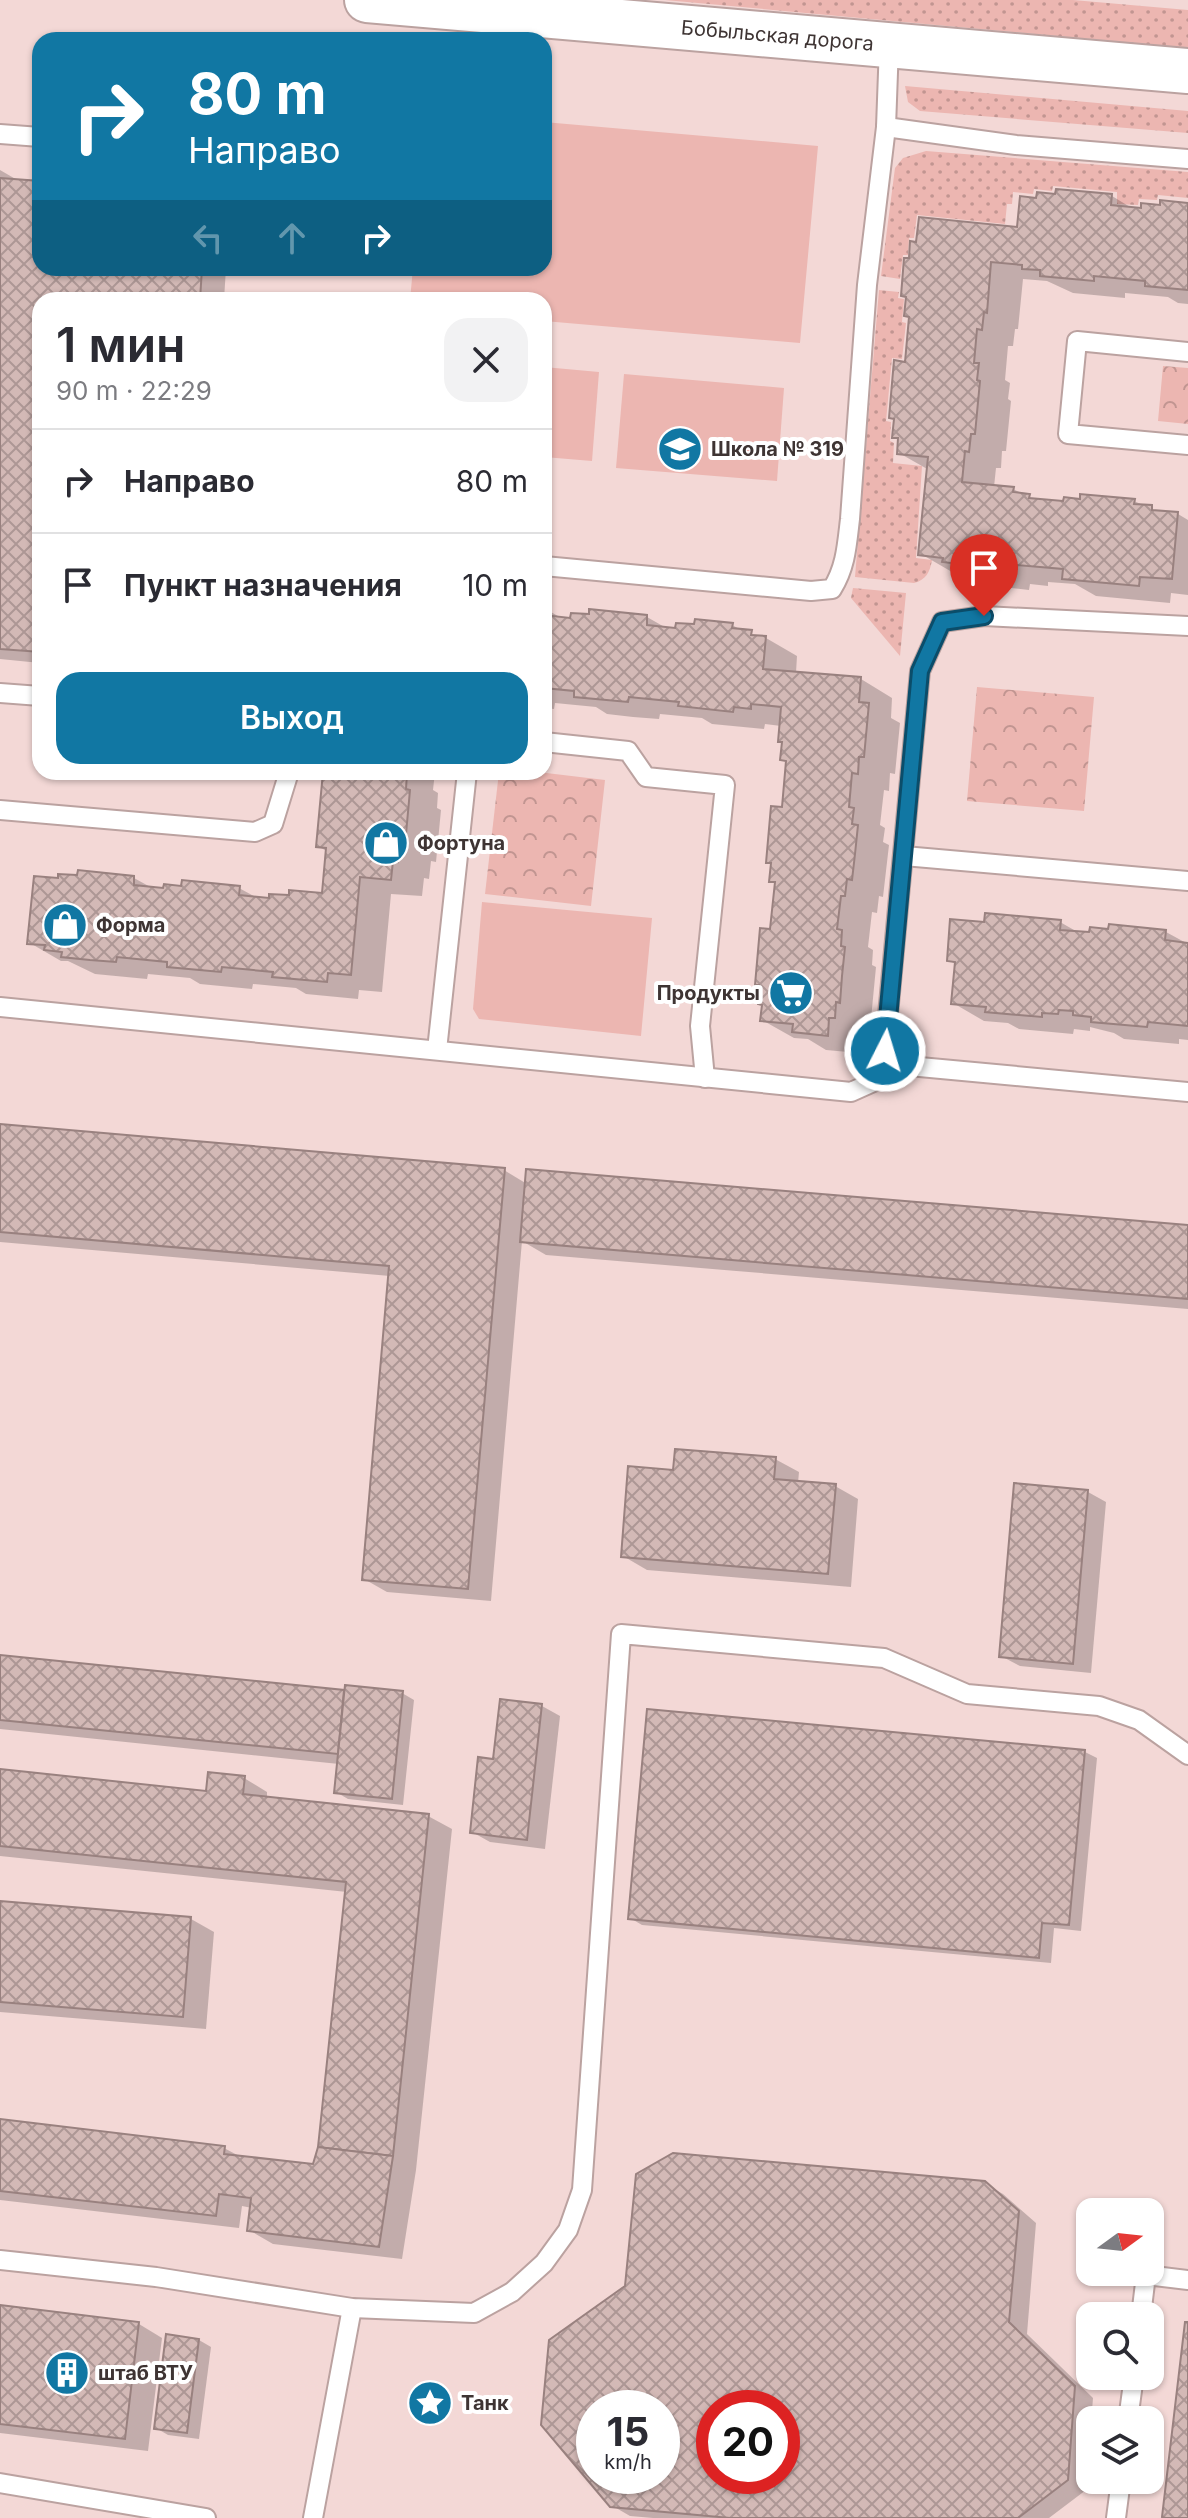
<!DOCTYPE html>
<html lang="ru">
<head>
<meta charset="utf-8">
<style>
	body { margin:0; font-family:Inter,sans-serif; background:#f2f2f3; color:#2b2b33; height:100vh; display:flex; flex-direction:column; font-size:30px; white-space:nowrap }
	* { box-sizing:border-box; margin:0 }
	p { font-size:26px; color:#7c7c81 }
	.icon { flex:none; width:44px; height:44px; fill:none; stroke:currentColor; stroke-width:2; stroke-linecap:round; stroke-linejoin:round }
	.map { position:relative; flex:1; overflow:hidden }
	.sheet { position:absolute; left:32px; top:292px; width:520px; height:488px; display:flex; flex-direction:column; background:#fff; border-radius:24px; box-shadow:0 2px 6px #0004 }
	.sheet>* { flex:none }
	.top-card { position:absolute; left:32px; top:32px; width:520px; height:244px; border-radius:24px; box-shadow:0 2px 6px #0004; background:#1177a3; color:#fff; overflow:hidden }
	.needle { width:52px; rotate:75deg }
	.tools { position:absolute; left:1076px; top:2198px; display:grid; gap:16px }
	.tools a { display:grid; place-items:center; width:88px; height:88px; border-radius:16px; background:#fff; box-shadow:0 2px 6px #0004; font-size:40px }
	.speed { position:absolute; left:576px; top:2390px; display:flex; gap:16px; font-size:40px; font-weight:700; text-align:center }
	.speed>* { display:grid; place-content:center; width:104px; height:104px; border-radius:50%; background:#fff; box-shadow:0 2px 6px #0004; line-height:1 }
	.speed small { font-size:20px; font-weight:400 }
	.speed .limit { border:12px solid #d22; background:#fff; color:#111 }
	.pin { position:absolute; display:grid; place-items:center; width:68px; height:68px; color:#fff; margin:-82px -34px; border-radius:50% 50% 50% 0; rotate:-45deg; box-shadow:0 0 8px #0007 }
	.pin .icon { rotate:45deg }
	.me { position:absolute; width:88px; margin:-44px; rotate:5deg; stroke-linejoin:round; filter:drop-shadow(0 0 6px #0008) }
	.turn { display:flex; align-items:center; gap:28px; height:168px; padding:0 24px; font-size:36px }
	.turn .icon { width:104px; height:104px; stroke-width:2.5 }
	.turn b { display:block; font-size:56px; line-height:68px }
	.lanes { display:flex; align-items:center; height:76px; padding:0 24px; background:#0003; justify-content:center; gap:40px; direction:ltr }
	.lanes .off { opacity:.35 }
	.round { display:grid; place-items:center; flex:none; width:84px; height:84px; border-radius:24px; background:#f2f2f3 }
	.overview { display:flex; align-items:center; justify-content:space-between; height:136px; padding:0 24px }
	h1 { font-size:48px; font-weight:600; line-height:60px }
	.primary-button { display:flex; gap:16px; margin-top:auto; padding:16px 24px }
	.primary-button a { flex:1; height:92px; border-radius:24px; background:#1177a3; color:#fff; font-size:32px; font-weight:600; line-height:92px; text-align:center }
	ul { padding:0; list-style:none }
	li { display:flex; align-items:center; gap:24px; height:104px; padding:0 24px; border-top:2px solid #e1e1e2 }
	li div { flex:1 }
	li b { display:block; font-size:30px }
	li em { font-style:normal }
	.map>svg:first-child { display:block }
</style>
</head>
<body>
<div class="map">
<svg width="1188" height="2518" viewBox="0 0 1188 2518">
	<defs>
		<pattern id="grass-dots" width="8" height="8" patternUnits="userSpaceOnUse" patternTransform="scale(2)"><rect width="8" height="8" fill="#ecb6b1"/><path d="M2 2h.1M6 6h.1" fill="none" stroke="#c19591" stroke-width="1.8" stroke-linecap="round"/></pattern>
		<pattern id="park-crowns" width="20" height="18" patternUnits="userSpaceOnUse" patternTransform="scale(2)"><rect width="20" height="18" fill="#ecb6b1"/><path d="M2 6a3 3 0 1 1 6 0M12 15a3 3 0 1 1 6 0" fill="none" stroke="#c19591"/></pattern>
		<pattern id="building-cross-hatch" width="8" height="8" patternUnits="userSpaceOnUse" patternTransform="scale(2)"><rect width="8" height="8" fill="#d3b9b6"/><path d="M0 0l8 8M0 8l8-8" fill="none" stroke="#ad9795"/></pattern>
	</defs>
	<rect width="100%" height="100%" fill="#f3d8d6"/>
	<g fill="url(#grass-dots)">
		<polygon points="665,0 1073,0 1188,10 1188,48"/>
		<polygon points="905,86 1188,111 1188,133 920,111 908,102"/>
		<polygon points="926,151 1188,172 1188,198 1158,195 1157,200 1139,199 1138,205 1117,204 1117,192 1053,186 1052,191 1034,189 1033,194 1013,192 1012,204 1007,204 1005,224 917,215 914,238 909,238 908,255 903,255 900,279 881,276 895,168 903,158"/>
		<path d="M879,290l20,2 -1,6 6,1 -2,23 4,1 -4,36 -10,-1 -6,63 5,1 -1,19 4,2 -1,20 29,3 -6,92 16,2c-2,12 -6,20 -18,23l-59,-6z"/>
		<polygon points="853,588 906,593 900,656 851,598"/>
	</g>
	<g fill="url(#park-crowns)">
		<polygon points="1163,366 1188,368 1188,424 1158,421"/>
		<polygon points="977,687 1094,697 1084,811 967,801"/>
		<polygon points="499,772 538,772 605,780 591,906 485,894"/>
	</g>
	<g fill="#ecb6b1">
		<polygon points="544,122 818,146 800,343 544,321 544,300 410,300 413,268 544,268"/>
		<polygon points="544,367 599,372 592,461 544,457"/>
		<polygon points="624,374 784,388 777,481 616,468"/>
		<polygon points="482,902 652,918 641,1036 479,1019 473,1009"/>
	</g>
	<g fill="#0003" fill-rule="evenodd">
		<polygon points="0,170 19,181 40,183 40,268 226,268 224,300 40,300 40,663 0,659"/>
		<polygon points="1112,196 1135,210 1188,205 1188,304 1178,303 1168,297 1125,293 1125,298 1073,293 1047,281 1023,279 1018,329 1015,329 1013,346 1008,346 1005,380 1010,383 1008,399 1011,401 1006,451 1002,451 1001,468 996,468 994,487 1013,489 1038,501 1065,504 1134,501 1161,513 1178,514 1188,520 1188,595 1171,593 1170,603 1096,596 1075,584 1048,582 1048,586 1030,584 1029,590 993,586 965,574 952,572 921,554 929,470 899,453 900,440 894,437 907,364 911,318 906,315 1018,229"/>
		<polygon points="544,608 563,619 647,617 668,629 732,625 743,631 766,638 797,656 796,673 861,679 892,698 891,718 900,723 895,774 890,773 889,791 884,790 880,825 885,828 883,842 889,845 883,897 879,896 877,913 872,912 868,947 873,950 872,965 876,967 871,1019 867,1019 866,1035 861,1035 859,1053 826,1050 808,1039 794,1038 762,1020 764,1005 761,986 757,984 772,931 777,884 771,881 773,865 768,862 784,809 788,762 782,759 784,743 781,726 765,724 764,729 712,724 702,718 660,714 659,719 633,717 607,714 596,707 555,703 554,709 544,708"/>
		<polygon points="335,772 435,772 433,790 438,793 437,808 441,810 436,862 431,861 429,879 424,878 422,896 391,894 382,992 359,990 358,999 306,994 296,988 253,984 252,989 200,984 190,978 148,974 147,979 95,974 68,961 61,961 30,943 134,878 154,889 239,888 259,899 324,896 328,852 318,846"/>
		<polygon points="1060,922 1081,934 1166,932 1188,944 1188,1040 1179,1039 1179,1044 1124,1039 1114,1033 1090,1027 1090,1031 1074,1029 1073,1034 1019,1029 1008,1023 984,1021 953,1003 957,965 949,960 986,925"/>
		<polygon points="0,1126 504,1170 527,1184 1188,1227 1188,1309 546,1255 522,1241 491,1601 387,1592 364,1579 390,1276 0,1242"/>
		<polygon points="775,1459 799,1472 798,1483 835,1486 858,1499 851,1587 647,1570 623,1556 675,1472"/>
		<polygon points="1088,1492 1106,1502 1091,1673 1020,1666 1001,1656"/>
		<polygon points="0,1657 346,1693 402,1693 414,1700 403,1805 348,1799 336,1792 339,1764 0,1729"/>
		<polygon points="542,1706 560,1716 545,1849 490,1842 472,1832 495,1761"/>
		<polygon points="1085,1752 1097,1758 1081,1931 1054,1928 1051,1963 642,1925 630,1918"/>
		<polygon points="0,1771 208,1793 244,1778 267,1792 267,1799 428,1816 452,1829 416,2170 402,2259 273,2244 249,2230 252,2208 242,2206 239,2228 0,2200 0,2121 224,2148 241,2157 314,2166 320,2148 347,1892 0,1856"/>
		<polygon points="0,1903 191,1919 214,1932 206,2029 0,2012"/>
		<path d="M984,2183l19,11 33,29 -9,111 66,64 -7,92 -37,28h-396l-23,-2 -19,-11 -68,-80zM594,2408h68v68h-68zM714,2408h68v68h-68z"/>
		<polygon points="0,2307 139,2324 162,2338 148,2451 0,2433"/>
		<polygon points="199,2340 211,2347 199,2439 168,2435 156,2428"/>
	</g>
	<g fill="url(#building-cross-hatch)" stroke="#99817f" stroke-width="2" fill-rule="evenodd">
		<polygon points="0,178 40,181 40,268 202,268 200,300 40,300 40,652 0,649"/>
		<polygon points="1056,189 1112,194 1111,205 1141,208 1141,203 1160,205 1160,200 1188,203 1188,290 1145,286 1145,281 1094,276 1094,281 1040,276 1040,270 1022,269 1022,265 991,262 987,313 984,312 982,330 977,329 974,363 979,363 977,380 980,381 975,434 971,434 969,452 965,451 962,482 1014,487 1013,492 1030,494 1029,498 1063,501 1064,497 1080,499 1080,494 1135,499 1134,504 1152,505 1152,510 1178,512 1172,579 1140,577 1139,586 1062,579 1063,569 1017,565 1017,569 999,568 998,573 959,569 960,564 942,562 943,558 918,555 928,457 897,454 898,438 892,438 894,419 889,418 894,360 905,362 909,317 904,316 906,297 901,296 904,258 909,258 910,241 916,242 919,217 1017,227 1020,196 1036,198 1037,192 1055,194"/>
		<polygon points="589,609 647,615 647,625 675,628 676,623 694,624 695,619 733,623 732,628 752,630 751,635 766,636 763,669 861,677 859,702 869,703 864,757 859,757 858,774 852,773 849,807 854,808 852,824 858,825 855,854 852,880 847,879 845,896 841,896 837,929 842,930 841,946 845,947 842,976 840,1003 836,1002 835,1018 829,1018 828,1036 792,1032 793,1024 760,1021 762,1005 758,1004 759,985 755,985 760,928 770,929 775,882 769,882 771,863 766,863 771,806 782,807 786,761 780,760 782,742 778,742 781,707 751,704 751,709 734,707 733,712 678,706 679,702 629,697 628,702 574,697 574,691 544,688 544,615 570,618 571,613 589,614"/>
		<polygon points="323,772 407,773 406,789 410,790 405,845 400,844 398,862 393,861 391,880 360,877 351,975 328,973 327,982 272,977 273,972 222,967 221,972 167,967 167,962 117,957 116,962 90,960 61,957 62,952 44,950 45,945 27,944 34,876 58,878 58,874 77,875 78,870 134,876 134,885 163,888 164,884 181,886 182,880 240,886 239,895 269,898 269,894 289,895 289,890 322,893 326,848 316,847"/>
		<polygon points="985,913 1061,920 1060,930 1089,932 1090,927 1108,929 1109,924 1166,930 1165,940 1188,943 1188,1026 1148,1022 1147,1027 1091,1022 1091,1017 1073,1015 1073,1011 1059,1010 1058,1014 1042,1013 1042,1017 985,1012 986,1007 951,1004 955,962 947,961 950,919 984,922"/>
		<polygon points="0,1124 505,1168 468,1589 362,1580 389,1266 0,1232"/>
		<polygon points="526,1169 1188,1225 1188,1299 520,1242"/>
		<polygon points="675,1449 776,1457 774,1479 836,1484 828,1574 621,1557 628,1466 673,1470"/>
		<polygon points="1014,1483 1088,1490 1073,1664 999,1657"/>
		<polygon points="0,1655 344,1690 338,1754 0,1720"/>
		<polygon points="345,1685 403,1691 392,1799 334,1793"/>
		<polygon points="500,1699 542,1704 527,1840 470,1833 478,1757 493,1759"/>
		<polygon points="647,1709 1085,1750 1069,1925 1042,1923 1039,1958 628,1919"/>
		<polygon points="0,1769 206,1791 208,1772 245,1776 243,1794 429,1814 393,2156 318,2147 346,1882 0,1846"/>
		<polygon points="0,1901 191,1917 183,2017 0,2002"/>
		<polygon points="0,2119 225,2146 224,2154 313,2164 318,2147 393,2156 379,2247 247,2231 251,2198 219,2194 216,2216 0,2191"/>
		<path d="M673,2153l312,28 34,30 -10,111 66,64 -7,94 -50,38h-288l-120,-11 -69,-82 8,-85 76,-54 11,-112zM594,2408h68v68h-68zM714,2408h68v68h-68z"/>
		<polygon points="0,2305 139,2322 125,2439 0,2424"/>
		<polygon points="1185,2322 1188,2322 1188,2518 1166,2518 1162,2517"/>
		<polygon points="166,2334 199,2339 187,2433 154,2429"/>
	</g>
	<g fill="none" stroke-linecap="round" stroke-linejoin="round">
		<g stroke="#bba2a0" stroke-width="22">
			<g id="service">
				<polyline points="886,127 1016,145 1188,159"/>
				<polyline points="0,134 40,137"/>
				<polyline points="1188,352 1077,341 1068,434 1188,445"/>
				<path d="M544,566l267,25 21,-2c14,-22 15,-45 18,-70l17,-234 19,-158 3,-82"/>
				<polyline points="0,693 40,696"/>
				<polyline points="544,742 628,751 646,777 725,785 700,1026 705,1078"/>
				<polyline points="0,810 255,832 273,824 289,772"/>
				<polyline points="904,856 1188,881"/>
				<polyline points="0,1007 851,1092 909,1066 1188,1092"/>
				<polyline points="437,1050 467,772"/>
				<polyline points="882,1079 920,671 942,622 984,616 1188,626"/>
				<polyline points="0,2260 156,2277 352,2308 474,2313 512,2292 544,2263 568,2230 582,2190 621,1634 884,1658 967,1694 1099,1706 1139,1720 1188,1755"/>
				<polyline points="1141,2316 1146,2275 1188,2280"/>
				<polyline points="1128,2420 1134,2376"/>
				<polyline points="0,2483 206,2518"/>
				<polyline points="313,2518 352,2308"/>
				<polyline points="1116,2518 1121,2480"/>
			</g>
		</g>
		<g stroke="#bba2a0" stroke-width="48">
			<g id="tertiary">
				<path id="s1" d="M367,0l821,71"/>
			</g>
		</g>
		<use href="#service" stroke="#fff" stroke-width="18"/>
		<use href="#tertiary" stroke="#fff" stroke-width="44"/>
	</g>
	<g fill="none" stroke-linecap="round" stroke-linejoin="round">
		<g stroke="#0b4d6a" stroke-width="20">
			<polyline id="route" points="885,1051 920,671 942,622 984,616"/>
		</g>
		<use href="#route" stroke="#1177a3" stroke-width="14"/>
	</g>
	<defs>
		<g id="school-disc" transform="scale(2.3)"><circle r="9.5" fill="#1177a3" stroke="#fff"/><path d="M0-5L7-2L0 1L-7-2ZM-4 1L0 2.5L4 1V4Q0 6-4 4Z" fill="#fff"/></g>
		<g id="shop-disc" transform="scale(2.3)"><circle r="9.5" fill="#1177a3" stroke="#fff"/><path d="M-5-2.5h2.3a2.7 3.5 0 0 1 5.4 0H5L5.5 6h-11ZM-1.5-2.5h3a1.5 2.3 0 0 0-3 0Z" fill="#fff"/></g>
		<g id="supermarket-disc" transform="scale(2.3)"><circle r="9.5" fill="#1177a3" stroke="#fff"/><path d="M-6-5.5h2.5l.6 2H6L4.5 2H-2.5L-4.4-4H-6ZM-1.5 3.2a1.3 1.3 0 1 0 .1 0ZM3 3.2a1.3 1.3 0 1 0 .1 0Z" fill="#fff"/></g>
		<g id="building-disc" transform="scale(2.3)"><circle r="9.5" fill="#1177a3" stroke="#fff"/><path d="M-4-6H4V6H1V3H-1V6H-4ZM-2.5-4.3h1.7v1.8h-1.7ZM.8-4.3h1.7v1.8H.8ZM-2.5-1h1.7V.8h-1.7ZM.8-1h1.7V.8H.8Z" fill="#fff"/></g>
		<g id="sight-disc" transform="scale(2.3)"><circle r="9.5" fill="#1177a3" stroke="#fff"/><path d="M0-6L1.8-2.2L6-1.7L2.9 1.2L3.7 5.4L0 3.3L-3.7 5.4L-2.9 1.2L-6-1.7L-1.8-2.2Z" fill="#fff"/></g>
	</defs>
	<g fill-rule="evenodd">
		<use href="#school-disc" x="680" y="449"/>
		<use href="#shop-disc" x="386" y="843"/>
		<use href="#shop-disc" x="65" y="925"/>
		<use href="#supermarket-disc" x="791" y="993"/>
		<use href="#building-disc" x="67" y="2373"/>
		<use href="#sight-disc" x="430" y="2403"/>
	</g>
	<g text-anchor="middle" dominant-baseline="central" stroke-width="8" stroke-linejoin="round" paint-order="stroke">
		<g font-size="20" fill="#3e3433" stroke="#fff">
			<text stroke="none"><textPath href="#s1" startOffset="412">Бобыльская дорога</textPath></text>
		</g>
		<g font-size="20" font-weight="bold" fill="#3e3433" stroke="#fff" text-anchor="start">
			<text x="711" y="449">Школа № 319</text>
			<text x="417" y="843">Фортуна</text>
			<text x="96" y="925">Форма</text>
			<text x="760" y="993" text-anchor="end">Продукты</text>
			<text x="98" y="2373">штаб ВТУ</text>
			<text x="461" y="2403">Танк</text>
		</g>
	</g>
</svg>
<div class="tools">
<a><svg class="needle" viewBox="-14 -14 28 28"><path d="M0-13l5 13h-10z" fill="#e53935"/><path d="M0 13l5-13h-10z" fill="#7c7c81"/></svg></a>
<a><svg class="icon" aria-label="search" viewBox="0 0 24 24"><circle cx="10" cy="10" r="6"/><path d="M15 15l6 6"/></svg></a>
<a><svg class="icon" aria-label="layers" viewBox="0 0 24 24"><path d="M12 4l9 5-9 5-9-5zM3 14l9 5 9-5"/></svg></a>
</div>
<div class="speed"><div>15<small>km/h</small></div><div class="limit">20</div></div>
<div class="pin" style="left:984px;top:616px;background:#d93025"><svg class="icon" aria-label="arrive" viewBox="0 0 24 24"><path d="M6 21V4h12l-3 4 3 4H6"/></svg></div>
<svg class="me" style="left:885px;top:1051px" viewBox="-20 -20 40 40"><circle r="17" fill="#1177a3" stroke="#fff" stroke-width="3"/><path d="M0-11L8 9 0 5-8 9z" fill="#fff"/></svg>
<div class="top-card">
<div class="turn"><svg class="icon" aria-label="right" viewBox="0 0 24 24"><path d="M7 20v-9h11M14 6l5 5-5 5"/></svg><div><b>80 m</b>Направо</div></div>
<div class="lanes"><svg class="icon off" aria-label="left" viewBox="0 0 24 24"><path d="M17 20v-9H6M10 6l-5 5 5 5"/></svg><svg class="icon off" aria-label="ahead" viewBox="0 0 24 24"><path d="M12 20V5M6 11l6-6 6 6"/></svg><svg class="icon" aria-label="right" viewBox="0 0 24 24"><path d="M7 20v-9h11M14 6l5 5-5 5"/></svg></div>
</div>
<section class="sheet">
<div class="overview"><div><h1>1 мин</h1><p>90 m · 22:29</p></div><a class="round"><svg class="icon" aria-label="close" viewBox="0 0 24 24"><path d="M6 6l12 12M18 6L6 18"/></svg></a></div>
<ul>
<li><svg class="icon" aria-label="right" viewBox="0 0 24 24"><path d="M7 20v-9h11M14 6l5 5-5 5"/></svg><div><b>Направо</b></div><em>80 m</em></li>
<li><svg class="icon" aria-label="arrive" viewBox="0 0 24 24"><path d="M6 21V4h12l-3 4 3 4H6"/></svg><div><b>Пункт назначения</b></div><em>10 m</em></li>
</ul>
<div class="primary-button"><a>Выход</a></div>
</section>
</div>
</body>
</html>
